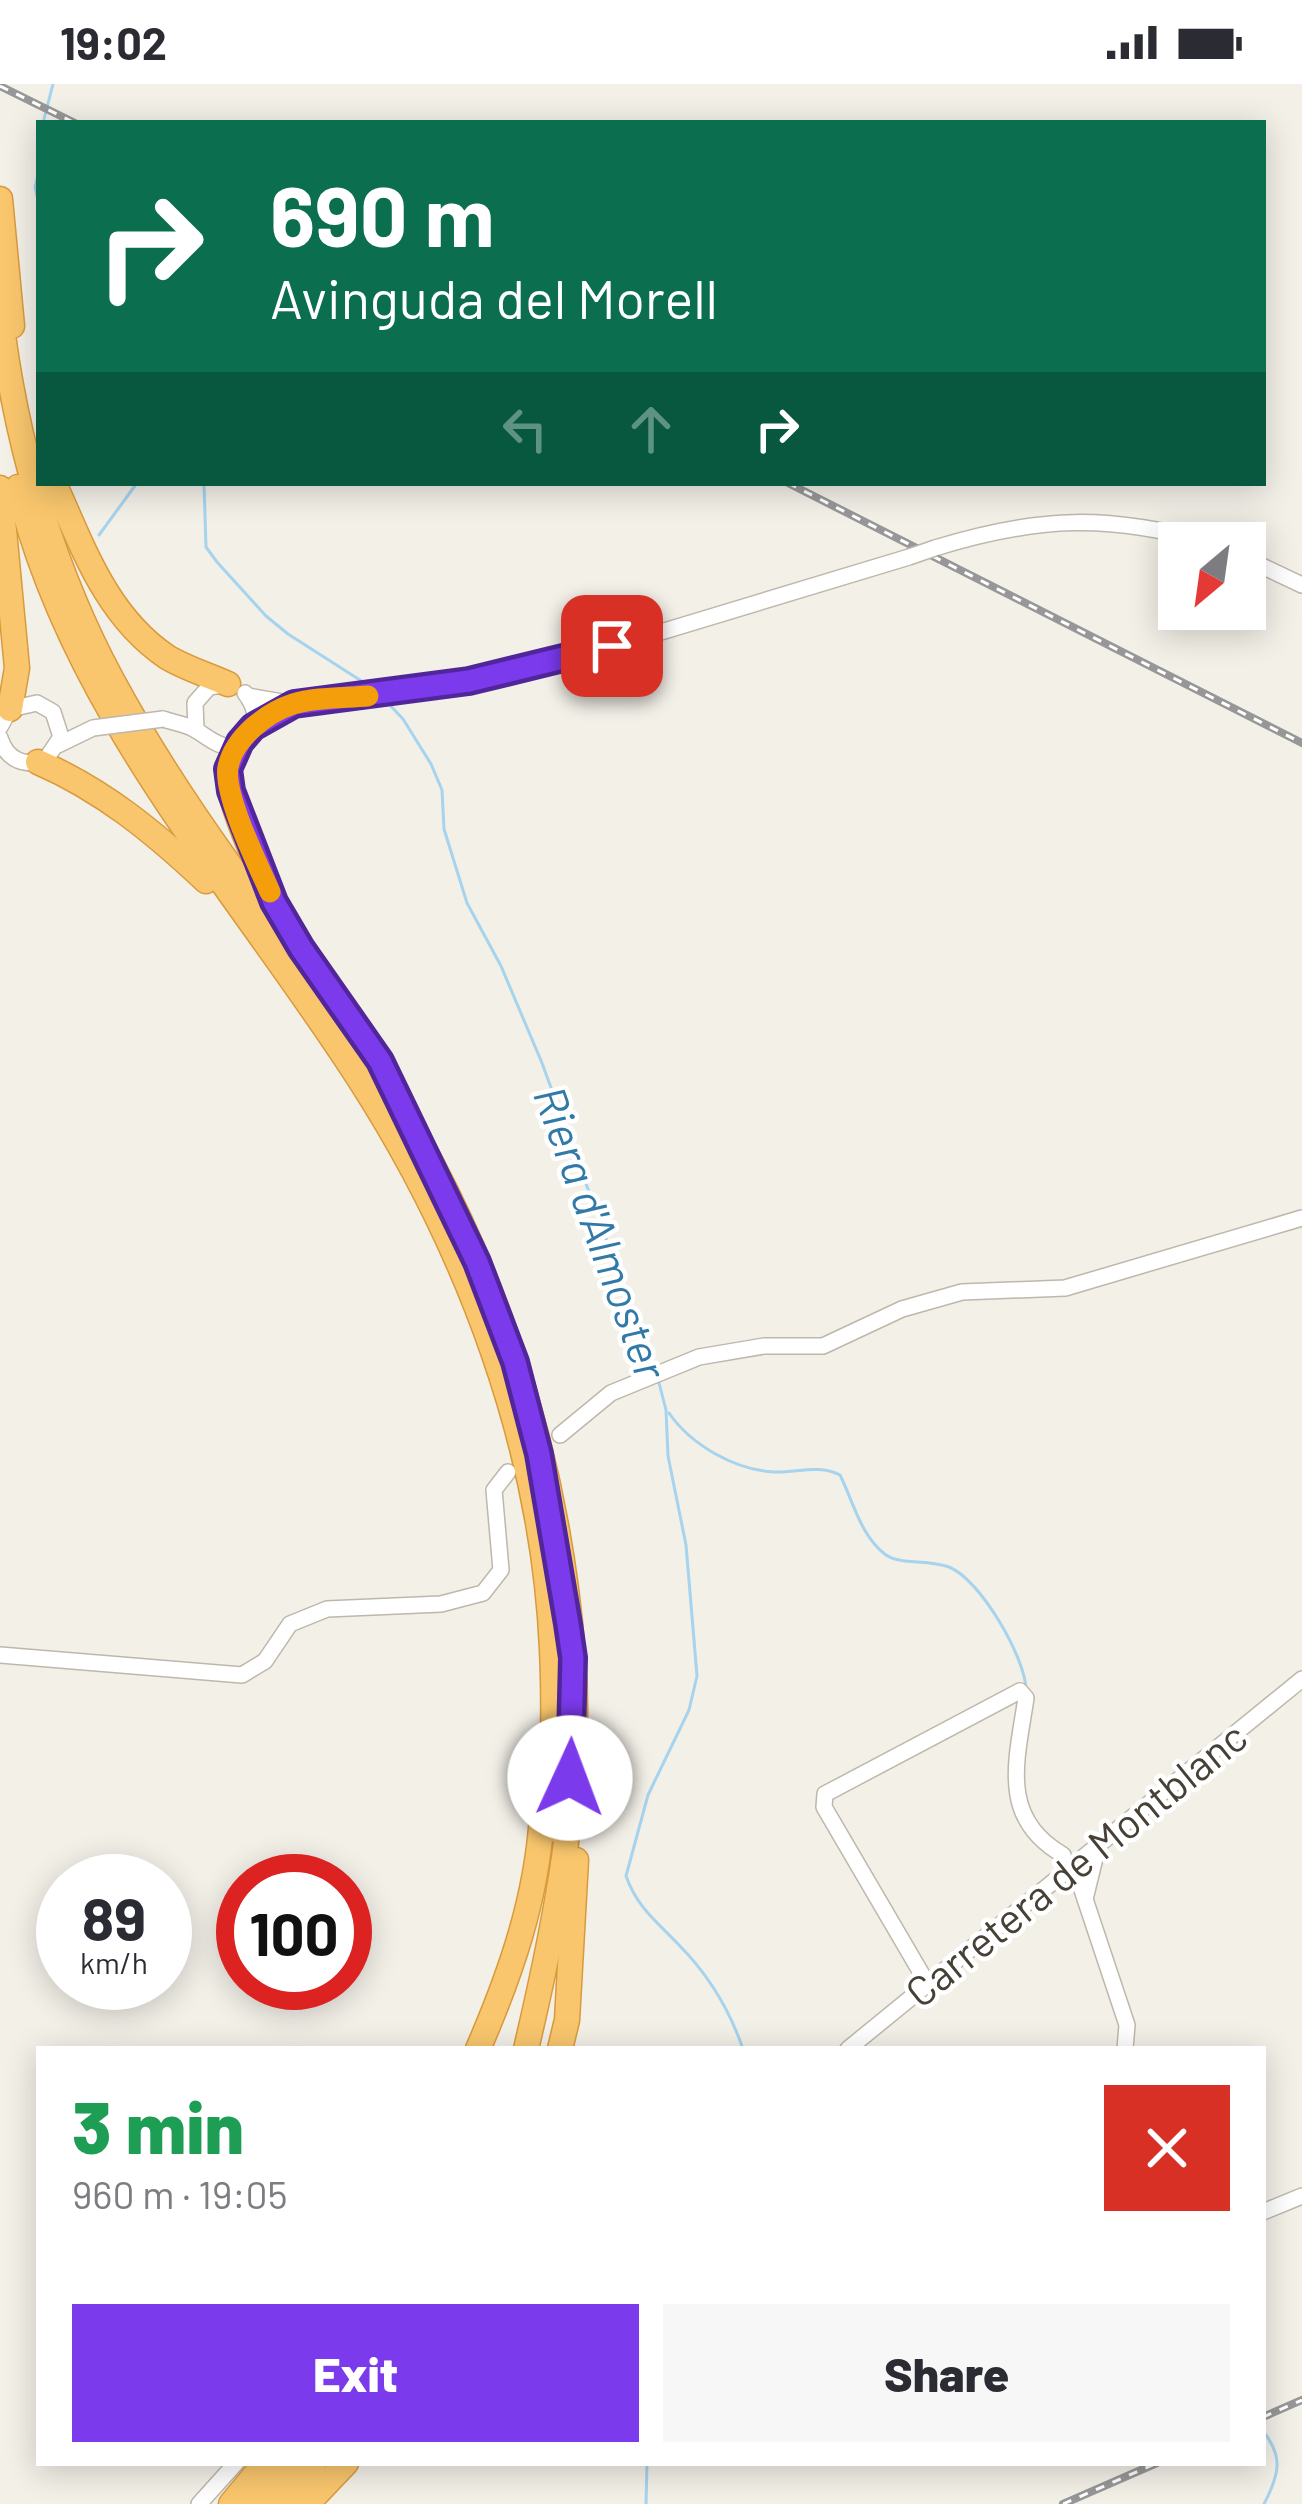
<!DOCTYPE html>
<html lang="en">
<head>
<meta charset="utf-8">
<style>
	body { margin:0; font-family:Barlow,sans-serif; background:#f7f7f7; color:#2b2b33; height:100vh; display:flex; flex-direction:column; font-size:45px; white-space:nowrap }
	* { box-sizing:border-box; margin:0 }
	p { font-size:39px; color:#7c7c81 }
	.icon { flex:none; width:66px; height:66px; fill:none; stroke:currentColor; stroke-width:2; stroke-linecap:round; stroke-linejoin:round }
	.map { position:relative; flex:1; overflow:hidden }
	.drawer { position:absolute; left:36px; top:1962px; width:1230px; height:420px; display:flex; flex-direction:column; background:#fff; border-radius:0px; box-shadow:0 6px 30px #0003 }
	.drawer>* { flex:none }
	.hud { position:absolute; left:36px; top:36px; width:1230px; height:366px; border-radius:0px; box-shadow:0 6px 30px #0003; background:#0b6e4f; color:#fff; overflow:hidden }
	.needle { width:78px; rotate:209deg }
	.tools { position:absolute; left:1158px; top:438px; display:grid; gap:24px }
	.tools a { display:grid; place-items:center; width:108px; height:108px; border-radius:0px; background:#fff; box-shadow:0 6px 30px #0003; font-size:60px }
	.speed { position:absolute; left:36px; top:1770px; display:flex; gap:24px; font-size:60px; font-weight:700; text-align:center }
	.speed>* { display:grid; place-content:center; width:156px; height:156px; border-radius:50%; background:#fff; box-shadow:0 6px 30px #0003; line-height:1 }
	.speed small { font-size:30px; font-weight:400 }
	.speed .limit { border:18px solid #d22; background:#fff; color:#111 }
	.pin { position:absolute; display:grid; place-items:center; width:102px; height:102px; color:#fff; margin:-51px; border-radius:24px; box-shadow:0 6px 18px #0006 }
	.me { position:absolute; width:132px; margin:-66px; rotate:2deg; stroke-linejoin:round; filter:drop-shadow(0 0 9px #0008) }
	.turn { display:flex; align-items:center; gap:42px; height:252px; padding:0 36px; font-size:54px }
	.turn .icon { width:156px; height:156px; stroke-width:2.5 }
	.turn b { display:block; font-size:84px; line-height:102px }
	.lanes { display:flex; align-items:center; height:114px; padding:0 36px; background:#0003; justify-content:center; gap:60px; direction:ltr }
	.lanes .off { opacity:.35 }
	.round { display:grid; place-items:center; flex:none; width:126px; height:126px; border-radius:0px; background:#f7f7f7 }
	.headline { display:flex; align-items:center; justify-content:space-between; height:204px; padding:0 36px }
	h1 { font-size:72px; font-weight:800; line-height:90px; color:#1e9e55 }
	.button { display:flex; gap:24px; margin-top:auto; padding:24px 36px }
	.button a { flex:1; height:138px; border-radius:0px; background:#7c3aed; color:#fff; font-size:48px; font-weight:800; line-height:138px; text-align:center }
	.button a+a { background:#f7f7f7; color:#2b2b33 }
	.status { display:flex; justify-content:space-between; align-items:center; height:84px; padding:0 60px; background:#fff; direction:ltr }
	.status svg { height:33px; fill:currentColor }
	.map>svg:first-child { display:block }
</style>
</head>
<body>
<div class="status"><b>19:02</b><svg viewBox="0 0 49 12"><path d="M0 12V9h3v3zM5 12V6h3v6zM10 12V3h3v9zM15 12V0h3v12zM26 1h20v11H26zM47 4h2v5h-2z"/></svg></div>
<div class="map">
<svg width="1302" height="2420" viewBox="0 0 1302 2420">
	<rect width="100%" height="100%" fill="#f3f0e8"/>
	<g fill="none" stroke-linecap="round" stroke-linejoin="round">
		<g stroke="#a6d3ee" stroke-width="3">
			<polyline points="43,39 53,0"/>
			<polyline points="39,87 35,103 39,121"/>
			<polyline points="204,399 206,463 217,478 266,532 288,550 374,605"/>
			<polyline points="99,451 137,399"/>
			<polyline points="385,616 403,635 431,680 442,706 444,745 467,819 501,882 542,979 654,1286"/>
			<path d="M658,1295l8,31 2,46 18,89 11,131 -8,34 -41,85 -22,81c11,31 30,45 52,68 31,31 51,64 65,105"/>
			<path d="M669,1329c22,32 66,57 105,59 23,1 44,-8 66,3 13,26 21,62 46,80 14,10 42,4 63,12 31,12 76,90 77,122"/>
			<path d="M1263,2347c21,26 16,44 1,73"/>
			<polyline points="646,2420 647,2379"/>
		</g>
		<g stroke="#bfb7ab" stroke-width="18">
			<g id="minor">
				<path d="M935,464c104,-32 173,-34 277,-5"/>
				<polyline points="1245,474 1302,501"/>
				<polyline points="248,612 294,620 469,597 575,574 909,473"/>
				<path d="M163,635c9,3 20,5 29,9 20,10 39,35 59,2 8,-14 2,-26 -6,-37"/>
				<path d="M0,643l10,-18 27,-6 16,9 8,25 -15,22c-21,9 -39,1 -46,-21"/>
				<polyline points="253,643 294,620"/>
				<polyline points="196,646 195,619 209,603 223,601"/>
				<polyline points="58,661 93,644"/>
				<polyline points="560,1351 611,1309 699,1273 764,1262 823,1262 902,1225 962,1208 1065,1204 1302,1134"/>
				<polyline points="0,1571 242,1591 265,1577 290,1540 327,1525 441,1520 483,1509 501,1486 494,1406 508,1388"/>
				<polyline points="1076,1788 1127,1941 1125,1965"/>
				<polyline points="1085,1815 1099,1758"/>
				<path d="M927,1899l-103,-176 1,-13 195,-103 6,7c-9,61 -28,120 37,157"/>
				<polyline points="848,1965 1302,1595"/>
				<polyline points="1263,2128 1302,2112"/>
				<polyline points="199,2420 236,2379"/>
			</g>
		</g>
		<g stroke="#d99a3d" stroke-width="27">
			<g id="highway">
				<polyline points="0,115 12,242"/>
				<path d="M0,228c15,127 51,255 112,368 73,136 172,256 259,383 117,173 186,386 202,593 10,131 -17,266 -47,393"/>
				<path d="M54,399c29,64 52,133 113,174 18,11 41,18 61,27"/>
				<path d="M18,403c56,229 218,400 342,593 108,168 183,367 192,569 3,60 1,120 -2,181"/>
				<polyline points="0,404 17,584 10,625"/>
				<path d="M240,658c-3,8 -11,18 -12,26 -5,29 44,131 60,158"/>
				<path d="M38,678c65,28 117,71 168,119"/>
				<path d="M478,1965c33,-76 59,-151 64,-234"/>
				<polyline points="560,1965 567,1936 576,1776"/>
				<polyline points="231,2420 265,2379"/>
				<polyline points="256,2420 291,2379"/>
				<polyline points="279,2420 314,2379"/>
				<polyline points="307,2420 346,2379"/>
			</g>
		</g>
		<use href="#minor" stroke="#fff" stroke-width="15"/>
		<use href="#highway" stroke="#f9c66d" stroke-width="24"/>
		<g stroke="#979797" stroke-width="8">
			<g id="rail">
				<polyline points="0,2 75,39"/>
				<polyline points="788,399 1302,659"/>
				<polyline points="1263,2333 1302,2316"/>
				<polyline points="1063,2420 1157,2379"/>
			</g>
		</g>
		<use href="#rail" stroke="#fff" stroke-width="3" stroke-dasharray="9" stroke-linecap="butt"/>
		<g stroke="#bfb7ab" stroke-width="18" stroke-linecap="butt">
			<g id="minor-bridge">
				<polyline points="909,473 935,464"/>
				<polyline points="93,644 163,635"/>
			</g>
		</g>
		<use href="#minor-bridge" stroke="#fff" stroke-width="15"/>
	</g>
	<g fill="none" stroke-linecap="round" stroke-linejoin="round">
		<g stroke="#51269a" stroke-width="30">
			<polyline id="route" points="570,1694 573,1574 568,1540 539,1370 515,1278 477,1178 380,977 301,864 274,818 231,707 228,685 240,658 253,643 294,620 469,597 612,562"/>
		</g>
		<use href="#route" stroke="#7c3aed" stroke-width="21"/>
		<path stroke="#f59e0b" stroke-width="21" d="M270,808c-12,-27 -47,-98 -42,-125 6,-29 38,-54 65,-63 22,-7 52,-6 75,-8"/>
	</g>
	<g text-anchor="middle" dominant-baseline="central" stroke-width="9" stroke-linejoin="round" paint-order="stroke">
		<g font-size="42" fill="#474037" stroke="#fff">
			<text transform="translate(1075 1779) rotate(-39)">Carretera de Montblanc</text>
		</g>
		<g font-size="45" font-style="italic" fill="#317aa8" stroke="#fff">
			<text transform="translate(602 1148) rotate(70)">Riera d'Almoster</text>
		</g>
	</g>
</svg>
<div class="tools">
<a><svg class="needle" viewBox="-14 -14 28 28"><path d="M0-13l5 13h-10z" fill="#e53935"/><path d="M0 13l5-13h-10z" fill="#7c7c81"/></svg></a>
</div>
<div class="speed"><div>89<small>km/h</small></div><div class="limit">100</div></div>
<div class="pin" style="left:612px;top:562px;background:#d93025"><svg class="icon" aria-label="arrive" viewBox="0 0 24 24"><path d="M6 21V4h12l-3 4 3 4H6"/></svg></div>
<svg class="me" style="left:570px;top:1694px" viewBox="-20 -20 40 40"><circle r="19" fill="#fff"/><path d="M0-13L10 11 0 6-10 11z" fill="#7c3aed"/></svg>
<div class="hud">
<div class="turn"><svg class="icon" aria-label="right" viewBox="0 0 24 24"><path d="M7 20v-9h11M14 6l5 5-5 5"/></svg><div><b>690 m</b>Avinguda del Morell</div></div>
<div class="lanes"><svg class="icon off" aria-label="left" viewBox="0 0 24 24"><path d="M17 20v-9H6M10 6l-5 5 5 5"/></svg><svg class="icon off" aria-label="ahead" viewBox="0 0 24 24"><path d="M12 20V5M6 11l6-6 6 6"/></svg><svg class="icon" aria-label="right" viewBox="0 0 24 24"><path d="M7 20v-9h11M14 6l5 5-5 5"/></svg></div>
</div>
<section class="drawer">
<div class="headline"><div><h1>3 min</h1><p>960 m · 19:05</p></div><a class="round" style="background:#d93025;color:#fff"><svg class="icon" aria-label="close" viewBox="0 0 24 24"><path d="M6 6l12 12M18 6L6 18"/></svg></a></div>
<div class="button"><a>Exit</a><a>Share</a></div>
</section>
</div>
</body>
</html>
